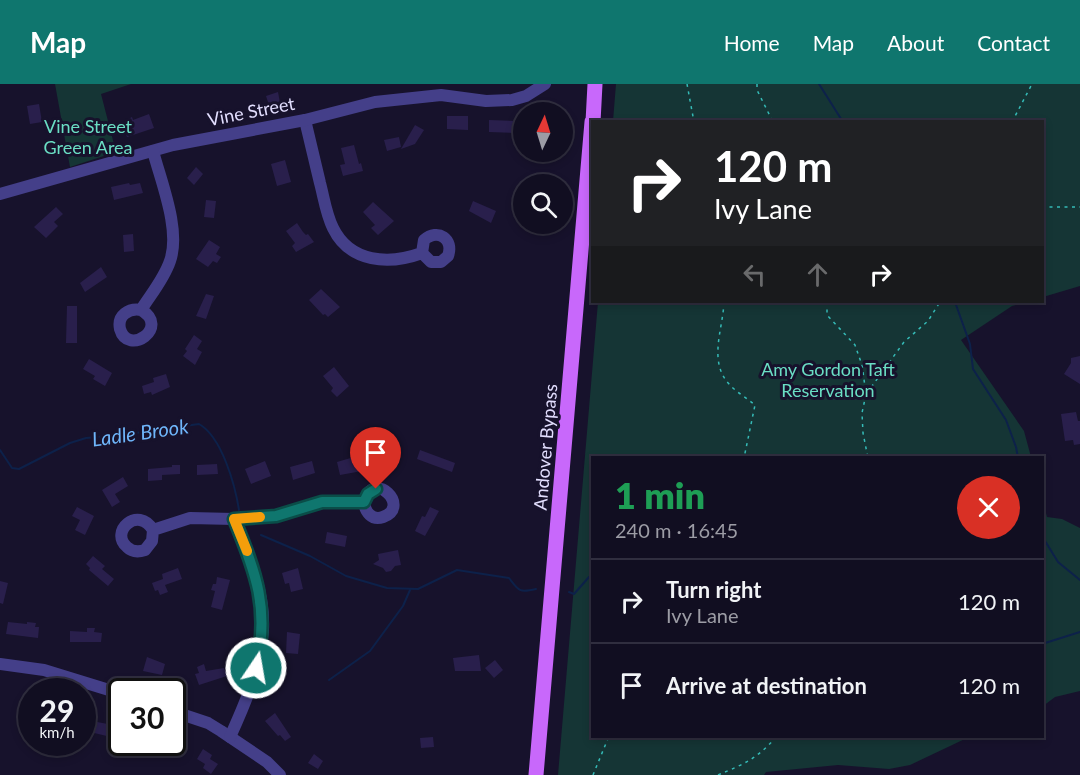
<!DOCTYPE html>
<html lang="en">
<head>
<meta charset="utf-8">
<style>
	body { margin:0; font-family:Lato,sans-serif; background:#1a172a; color:#f1f3f6; height:100vh; display:flex; flex-direction:column; font-size:22px; white-space:nowrap }
	* { box-sizing:border-box; margin:0 }
	p { font-size:20px; color:#9c9ca5 }
	.icon { flex:none; width:33px; height:33px; fill:none; stroke:currentColor; stroke-width:2; stroke-linecap:round; stroke-linejoin:round }
	.map { position:relative; flex:1; overflow:hidden }
	.side { position:absolute; left:591px; top:372px; width:453px; height:282px; display:flex; flex-direction:column; background:#110e21; border-radius:0px; box-shadow:0 3px 9px #0003,0 0 0 2px #302e3f }
	.side>* { flex:none }
	.banner { position:absolute; left:591px; top:36px; width:453px; height:183px; border-radius:0px; box-shadow:0 3px 9px #0003,0 0 0 2px #302e3f; background:#202124; color:#fff; overflow:hidden }
	.needle { width:39px; rotate:4deg }
	.fabs { position:absolute; left:513px; top:18px; display:grid; gap:12px }
	.fabs a { display:grid; place-items:center; width:60px; height:60px; border-radius:50%; background:#110e21; box-shadow:0 3px 9px #0003,0 0 0 2px #302e3f; font-size:30px }
	.speed { position:absolute; left:18px; top:594px; display:flex; gap:12px; font-size:30px; font-weight:700; text-align:center }
	.speed>* { display:grid; place-content:center; width:78px; height:78px; border-radius:50%; background:#110e21; box-shadow:0 3px 9px #0003,0 0 0 2px #302e3f; line-height:1 }
	.speed small { font-size:15px; font-weight:400 }
	.speed .limit { border:3px solid #111; border-radius:9px; background:#fff; color:#111 }
	.pin { position:absolute; display:grid; place-items:center; width:51px; height:51px; color:#fff; margin:-62px -26px; border-radius:50% 50% 50% 0; rotate:-45deg; box-shadow:0 0 6px #0007 }
	.pin .icon { rotate:45deg }
	.me { position:absolute; width:66px; margin:-33px; rotate:12deg; stroke-linejoin:round; filter:drop-shadow(0 0 4px #0008) }
	.turn { display:flex; align-items:center; gap:21px; height:126px; padding:0 24px; font-size:27px }
	.turn .icon { width:78px; height:78px; stroke-width:2.5 }
	.turn b { display:block; font-size:42px; line-height:51px }
	.lanes { display:flex; align-items:center; height:57px; padding:0 24px; background:#0003; justify-content:center; gap:30px; direction:ltr }
	.lanes .off { opacity:.35 }
	.round { display:grid; place-items:center; flex:none; width:63px; height:63px; border-radius:32px; background:#1a172a }
	.head { display:flex; align-items:center; justify-content:space-between; height:102px; padding:0 24px }
	h1 { font-size:36px; font-weight:800; line-height:45px; color:#1e9e55 }
	ul { padding:0; list-style:none }
	li { display:flex; align-items:center; gap:18px; height:84px; padding:0 24px; border-top:2px solid #302e3f }
	li div { flex:1 }
	li b { display:block; font-size:22px }
	li em { font-style:normal }
	header { display:flex; align-items:center; gap:36px; box-sizing:border-box; height:84px; padding:0 30px; background:#0f766e; color:#fff }
	header strong { font-size:28px }
	nav { display:flex; gap:33px; margin-inline-start:auto; font-size:21px }
	.map>svg:first-child { display:block }
</style>
</head>
<body>
<header>
<strong>Map</strong>
<nav><a>Home</a><a>Map</a><a>About</a><a>Contact</a></nav>
</header>
<div class="map">
<svg width="1080" height="691" viewBox="0 0 1080 691">
	<rect width="100%" height="100%" fill="#17122c"/>
	<g fill="#153535">
		<polygon points="55,0 131,0 101,10 116,68 70,83"/>
		<polygon points="616,0 1080,0 1080,202 1043,213 1042,38 613,37"/>
		<polygon points="598,218 1027,218 1012,222 961,256 1024,347 1031,373 592,374 592,652 969,653 910,681 889,685 838,681 766,688 764,691 558,691"/>
		<polygon points="1043,417 1047,433 1062,435 1080,444 1080,607 1055,613 1043,622"/>
	</g>
	<g fill="none" stroke-linecap="round" stroke-linejoin="round">
		<g stroke="#0d214a" stroke-width="2">
			<polyline points="819,0 843,38"/>
			<polyline points="955,218 970,260 973,285 1006,336 1016,363 1018,374"/>
			<path d="M0,366l12,18 7,1 51,-26 16,-5 35,-3 78,-11c23,13 36,61 40,86"/>
			<path d="M261,451l49,21 36,20 41,12 31,1 39,-19 52,8c10,13 10,15 27,11"/>
			<polyline points="1042,452 1058,478 1080,496"/>
			<polyline points="569,508 574,510 589,493 592,494"/>
			<polyline points="1042,560 1080,548"/>
			<polyline points="329,596 370,567 403,522 410,506"/>
		</g>
	</g>
	<g fill="#291f4c">
		<polygon points="278,8 281,24 274,26 273,22 270,24 266,12"/>
		<polygon points="39,20 42,38 30,40 27,22"/>
		<polygon points="149,30 154,44 127,53 123,41 128,40 126,36 132,33 133,36"/>
		<polygon points="447,32 468,32 468,46 447,45"/>
		<polygon points="489,36 518,37 518,49 489,48"/>
		<polygon points="415,41 424,46 415,60 401,65"/>
		<polygon points="399,53 401,63 387,67 384,56"/>
		<polygon points="354,61 359,80 361,79 363,87 343,92 340,81 345,80 341,64"/>
		<polygon points="285,76 291,98 277,102 271,80"/>
		<polygon points="196,83 203,90 194,101 187,94"/>
		<polygon points="129,99 130,101 140,99 143,109 114,116 111,103"/>
		<polygon points="206,116 216,117 214,134 204,133"/>
		<polygon points="473,117 496,127 491,139 469,127"/>
		<polygon points="373,118 394,137 378,151 371,144 375,141 363,128"/>
		<polygon points="56,123 63,130 54,138 58,142 46,154 34,143"/>
		<polygon points="297,139 303,148 306,151 308,150 314,158 296,168 292,162 295,159 286,147"/>
		<polygon points="133,150 134,167 124,168 123,151"/>
		<polygon points="209,156 220,163 216,170 221,173 217,179 213,177 208,183 196,175"/>
		<polygon points="101,183 107,193 85,208 80,199"/>
		<polygon points="321,205 340,223 328,233 325,230 323,231 309,216"/>
		<polygon points="206,210 214,212 206,235 196,232"/>
		<polygon points="67,222 77,222 77,259 66,259"/>
		<polygon points="194,251 202,257 197,265 202,268 195,281 183,272 187,267 185,265"/>
		<polygon points="1080,272 1080,300 1064,290 1071,279 1071,274"/>
		<polygon points="89,275 112,289 105,302 93,295 95,292 83,285"/>
		<polygon points="334,283 349,302 337,313 331,307 333,304 323,292"/>
		<polygon points="166,290 170,303 152,311 151,308 144,310 142,302 154,298 153,294"/>
		<polygon points="1076,328 1078,337 1080,337 1080,360 1074,361 1073,356 1065,357 1061,330"/>
		<polygon points="420,366 455,379 452,388 417,375"/>
		<polygon points="354,373 355,375 360,374 362,387 340,391 337,378"/>
		<polygon points="265,377 271,392 251,400 245,385"/>
		<polygon points="312,377 315,389 293,396 290,383"/>
		<polygon points="217,380 218,390 197,391 197,381"/>
		<polygon points="172,381 180,381 180,390 162,391 162,396 148,397 148,385 172,383"/>
		<polygon points="123,393 128,402 115,410 120,418 112,423 102,406"/>
		<polygon points="77,423 94,432 85,451 75,446 80,436 72,432"/>
		<polygon points="430,423 439,427 425,452 415,447 422,432 425,433"/>
		<polygon points="327,448 347,452 345,463 325,459"/>
		<polygon points="398,466 401,481 395,482 391,487 386,488 383,484 373,480 379,476 378,470"/>
		<polygon points="93,472 105,482 102,485 114,495 108,502 89,486 90,484 86,480"/>
		<polygon points="178,484 182,495 165,501 168,508 160,511 158,506 155,507 152,499 163,495 162,490"/>
		<polygon points="298,484 303,505 291,508 289,499 285,500 282,489"/>
		<polygon points="217,493 230,496 222,526 211,523 215,507 211,506 213,500 216,500"/>
		<polygon points="0,497 8,499 3,520 0,519"/>
		<polygon points="8,538 27,540 27,538 36,539 35,543 39,543 38,554 6,550"/>
		<polygon points="87,544 95,544 94,548 102,549 101,558 70,558 70,547 87,548"/>
		<polygon points="287,548 300,550 298,570 286,569"/>
		<polygon points="479,571 481,587 455,587 453,574"/>
		<polygon points="147,573 165,580 162,591 143,587"/>
		<polygon points="495,576 503,586 494,594 485,584"/>
		<polygon points="204,580 206,587 224,584 227,592 199,601 195,590 199,589 197,583"/>
		<polygon points="275,629 291,653 285,657 280,651 278,652 265,637"/>
		<polygon points="92,637 113,641 111,653 90,648"/>
		<polygon points="433,653 434,663 421,664 420,654"/>
		<polygon points="203,665 212,671 210,675 218,680 211,690 203,684 205,680 197,675"/>
		<polygon points="314,670 323,677 318,685 308,679"/>
	</g>
	<g fill="none" stroke-linecap="round" stroke-linejoin="round">
		<g stroke="#35bbb7" stroke-width="1.5" stroke-dasharray="3 4.5" stroke-linecap="butt">
			<polyline points="687,0 694,38"/>
			<polyline points="757,0 757,6 773,38"/>
			<polyline points="1012,38 1032,0"/>
			<polyline points="1042,123 1080,123"/>
			<path d="M724,218c-1,27 -16,59 5,82 7,8 18,14 26,21l-11,53"/>
			<polyline points="827,218 827,231 855,261 862,281 866,310 862,329 863,349 868,374"/>
			<polyline points="867,309 904,258 928,237 940,218"/>
			<polyline points="593,691 609,652"/>
			<path d="M718,691c26,-11 39,-16 59,-39"/>
		</g>
		<g stroke="#443f89" stroke-width="12">
			<path d="M305,36c5,21 10,42 15,63 4,15 6,31 13,45 17,35 56,37 89,25l2,-13c14,-12 30,-1 24,16l-7,6h-10l-9,-9"/>
			<polyline points="0,110 173,61 305,36 375,18 441,11 486,17 512,16 526,12 545,0"/>
			<path d="M141,226c30,17 -13,47 -21,19 -3,-14 9,-21 21,-19 10,-16 23,-31 29,-49 11,-31 -9,-79 -17,-110"/>
			<path d="M153,446l-1,11 -7,9c-6,2 -13,2 -18,-3 -18,-15 11,-42 26,-17l37,-12 44,1 42,-3 46,-13 42,-1c1,10 8,19 19,15 29,-10 -10,-49 -19,-15"/>
			<polyline points="0,580 44,586 122,610"/>
			<polyline points="172,627 208,639 221,647 267,678 280,691"/>
			<path d="M230,653c15,-33 31,-70 33,-107 2,-38 -14,-76 -29,-111"/>
		</g>
		<g stroke="#c868fb" stroke-width="15">
			<polyline points="593,38 595,0"/>
			<polyline points="536,691 592,38"/>
		</g>
	</g>
	<g fill="none" stroke-linecap="round" stroke-linejoin="round">
		<g stroke="#0a4d48" stroke-width="15">
			<path id="route" d="M256,584c14,-58 0,-96 -22,-149l42,-3 46,-14h42l4,-8 8,-5"/>
		</g>
		<use href="#route" stroke="#0f766e" stroke-width="10"/>
		<polyline stroke="#f59e0b" stroke-width="10" points="247,467 234,435 260,433"/>
	</g>
	<g text-anchor="middle" dominant-baseline="central" stroke-width="6" stroke-linejoin="round" paint-order="stroke">
		<g font-size="18" fill="#e2defe" stroke="#17122c">
			<text transform="translate(251 27) rotate(-11)">Vine Street</text>
			<text transform="translate(545 363) rotate(-85)">Andover Bypass</text>
		</g>
		<g font-size="18" fill="#6adec4" stroke="#17122c">
			<text x="88" y="42">Vine Street<tspan x="88" dy="21">Green Area</tspan></text>
			<text x="828" y="285">Amy Gordon Taft<tspan x="828" dy="21">Reservation</tspan></text>
		</g>
		<g font-size="20" font-style="italic" fill="#6fb6fb" stroke="#17122c">
			<text transform="translate(140 348) rotate(-8)">Ladle Brook</text>
		</g>
	</g>
</svg>
<div class="fabs">
<a><svg class="needle" viewBox="-14 -14 28 28"><path d="M0-13l5 13h-10z" fill="#e53935"/><path d="M0 13l5-13h-10z" fill="#9c9ca5"/></svg></a>
<a><svg class="icon" aria-label="search" viewBox="0 0 24 24"><circle cx="10" cy="10" r="6"/><path d="M15 15l6 6"/></svg></a>
</div>
<div class="speed"><div>29<small>km/h</small></div><div class="limit">30</div></div>
<div class="pin" style="left:376px;top:405px;background:#d93025"><svg class="icon" aria-label="arrive" viewBox="0 0 24 24"><path d="M6 21V4h12l-3 4 3 4H6"/></svg></div>
<svg class="me" style="left:256px;top:584px" viewBox="-20 -20 40 40"><circle r="17" fill="#0f766e" stroke="#fff" stroke-width="3"/><path d="M0-11L8 9 0 5-8 9z" fill="#fff"/></svg>
<div class="banner">
<div class="turn"><svg class="icon" aria-label="right" viewBox="0 0 24 24"><path d="M7 20v-9h11M14 6l5 5-5 5"/></svg><div><b>120 m</b>Ivy Lane</div></div>
<div class="lanes"><svg class="icon off" aria-label="left" viewBox="0 0 24 24"><path d="M17 20v-9H6M10 6l-5 5 5 5"/></svg><svg class="icon off" aria-label="ahead" viewBox="0 0 24 24"><path d="M12 20V5M6 11l6-6 6 6"/></svg><svg class="icon" aria-label="right" viewBox="0 0 24 24"><path d="M7 20v-9h11M14 6l5 5-5 5"/></svg></div>
</div>
<section class="side">
<div class="head"><div><h1>1 min</h1><p>240 m · 16:45</p></div><a class="round" style="background:#d93025;color:#fff"><svg class="icon" aria-label="close" viewBox="0 0 24 24"><path d="M6 6l12 12M18 6L6 18"/></svg></a></div>
<ul>
<li><svg class="icon" aria-label="right" viewBox="0 0 24 24"><path d="M7 20v-9h11M14 6l5 5-5 5"/></svg><div><b>Turn right</b><p>Ivy Lane</p></div><em>120 m</em></li>
<li><svg class="icon" aria-label="arrive" viewBox="0 0 24 24"><path d="M6 21V4h12l-3 4 3 4H6"/></svg><div><b>Arrive at destination</b></div><em>120 m</em></li>
</ul>
</section>
</div>
</body>
</html>
